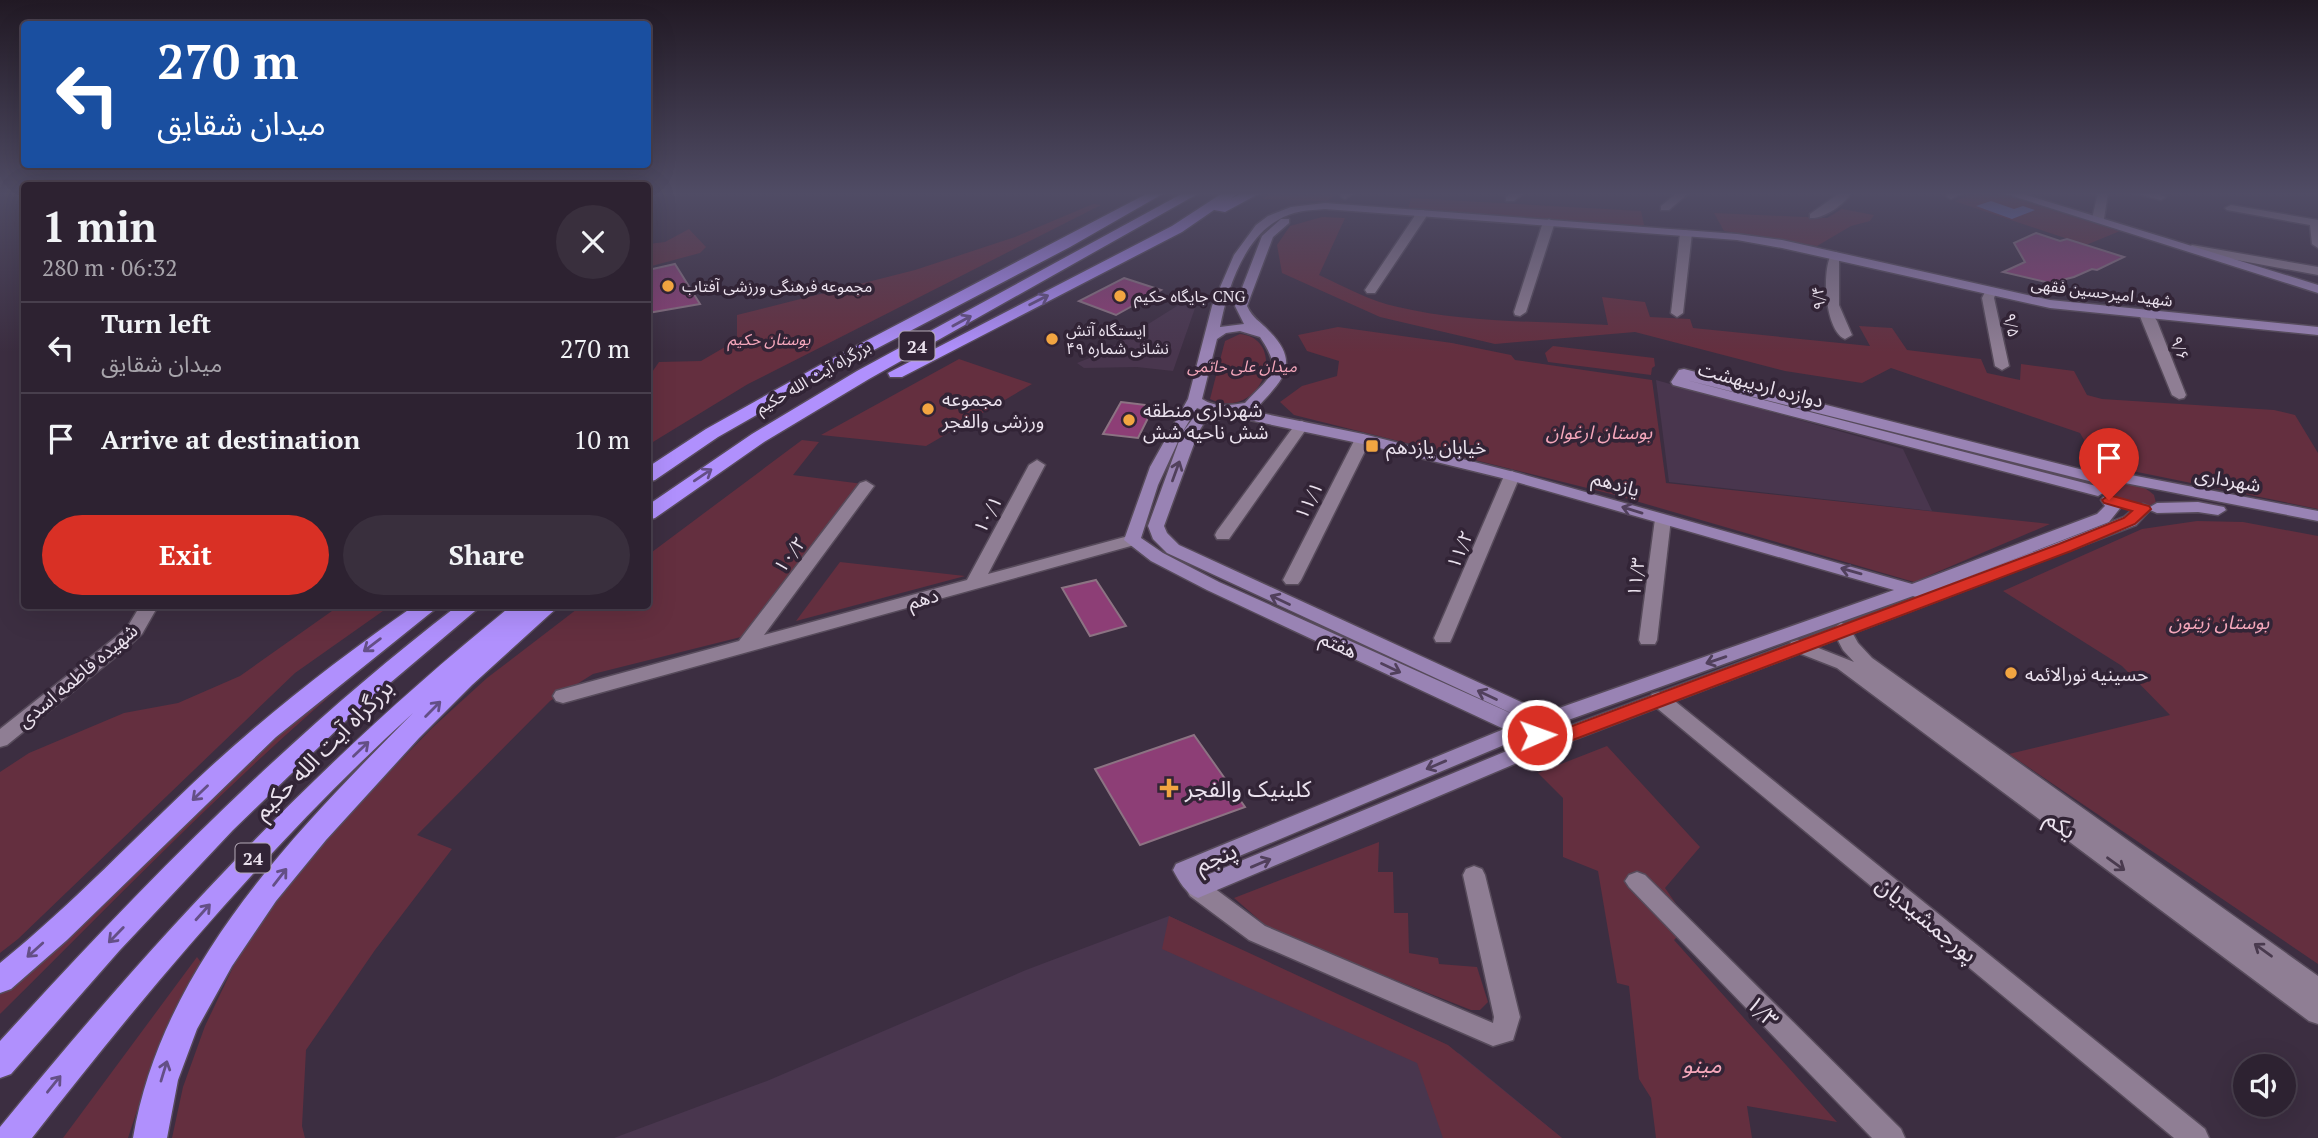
<!DOCTYPE html>
<html lang="en">
<head>
<meta charset="utf-8">
<style>
	body { margin:0; font-family:"PT Serif","Noto Sans Arabic",serif; background:#392f3d; color:#f1f3f6; height:100vh; display:flex; flex-direction:column; font-size:26px; white-space:nowrap }
	* { box-sizing:border-box; margin:0 }
	p { font-size:23px; color:#a7a4ab }
	.icon { flex:none; width:38px; height:38px; fill:none; stroke:currentColor; stroke-width:2; stroke-linecap:round; stroke-linejoin:round }
	.map { position:relative; flex:1; overflow:hidden }
	.details { position:absolute; left:21px; top:182px; width:630px; height:427px; display:flex; flex-direction:column; background:#2d2231; border-radius:7px; box-shadow:0 7px 28px #0002,0 0 0 2px #483f4d }
	.details>* { flex:none }
	.top-card { position:absolute; left:21px; top:21px; width:630px; height:147px; border-radius:7px; box-shadow:0 7px 28px #0002,0 0 0 2px #483f4d; background:#1a4fa0; color:#fff; overflow:hidden }
	.controls { position:absolute; left:2233px; top:1054px; display:grid; gap:14px }
	.controls a { display:grid; place-items:center; width:63px; height:63px; border-radius:50%; background:#2d2231; box-shadow:0 7px 28px #0002,0 0 0 2px #483f4d; font-size:35px }
	.pin { position:absolute; display:grid; place-items:center; width:60px; height:60px; color:#fff; margin:-72px -30px; border-radius:50% 50% 50% 0; rotate:-45deg; box-shadow:0 0 7px #0007 }
	.pin .icon { rotate:45deg }
	.me { position:absolute; width:77px; margin:-38px; rotate:88deg; stroke-linejoin:round; filter:drop-shadow(0 0 5px #0008) }
	.turn { display:flex; align-items:center; gap:24px; height:147px; padding:0 21px; font-size:32px }
	.turn .icon { width:91px; height:91px; stroke-width:2.5 }
	.turn b { display:block; font-size:49px; line-height:60px }
	.round { display:grid; place-items:center; flex:none; width:74px; height:74px; border-radius:37px; background:#392f3d }
	.headline { display:flex; align-items:center; justify-content:space-between; height:119px; padding:0 21px }
	h1 { font-size:42px; font-weight:800; line-height:52px }
	.action { display:flex; gap:14px; margin-top:auto; padding:14px 21px }
	.action a { flex:1; height:80px; border-radius:42px; background:#d93025; color:#fff; font-size:28px; font-weight:800; line-height:80px; text-align:center }
	.action a+a { background:#392f3d; color:#f1f3f6 }
	ul { padding:0; list-style:none }
	li { display:flex; align-items:center; gap:21px; height:91px; padding:0 21px; border-top:2px solid #483f4d }
	li div { flex:1 }
	li b { display:block; font-size:26px }
	li em { font-style:normal }
	.map>svg:first-child { display:block }
</style>
</head>
<body>
<div class="map">
<svg width="2318" height="1138" viewBox="0 0 2318 1138">
	<rect width="100%" height="100%" fill="#3c2e41"/>
	<g fill="#49364e">
		<polygon points="1201,291 1173,371 1137,367 1084,368 1077,363 1102,353"/>
		<polygon points="1656,380 1903,449 1932,511 1669,482"/>
		<polygon points="1169,916 1460,1054 1562,1138 614,1138 767,1081 1026,970"/>
	</g>
	<g fill="#642f3f">
		<polygon points="1272,192 1340,192 1327,201 1262,199"/>
		<polygon points="1979,192 1995,192 2120,231 2086,245 1954,201"/>
		<polygon points="1411,198 1641,211 1644,225 1635,227 1408,210"/>
		<polygon points="1093,204 1101,205 748,384 648,445 648,378 659,362 701,361 737,340 737,315 915,270 1015,237"/>
		<polygon points="1842,209 1874,215 1870,221 1851,226 1817,246 1724,231 1714,213 1827,218"/>
		<path d="M1322,217l23,1 -26,57c26,12 51,26 79,32 67,16 141,14 210,18l-6,-28 43,5 5,15 40,2 3,9 177,18 -11,-20 33,2 15,22 74,9 6,14 33,7 1,-16 53,7 13,24 15,4 172,11 21,5 23,38v56l-220,-45 -18,-31 -189,-65 -29,15 -77,-12 -150,-39 -140,12 -115,-27 -98,-44 -5,-28 13,-19z"/>
		<polygon points="689,229 706,247 700,253 648,267 648,244 665,242"/>
		<polygon points="1338,327 1452,343 1511,355 1515,360 1652,380 1666,483 2050,524 1914,582 1615,495 1294,415 1280,402 1302,386 1337,376 1339,361 1307,351 1298,335"/>
		<path d="M1240,334c49,5 23,89 -30,65l15,-58z"/>
		<polygon points="1553,346 1654,358 1655,366 1652,368 1651,375 1548,362 1545,353"/>
		<polygon points="959,359 1032,384 926,446 821,435"/>
		<polygon points="802,440 819,442 793,475 863,484 745,636 593,674 550,701 417,835 452,849 375,950 306,1050 302,1126 305,1138 172,1138 183,1087 205,1026 248,936 320,844 432,728 487,678 581,606 648,606 648,555"/>
		<path d="M2110,481c16,-1 32,3 44,14l2,8c-17,8 -42,0 -54,-14v-4z"/>
		<polygon points="2197,521 2243,522 2318,536 2318,964 2009,754 2170,715 2122,666 2003,591 2142,529"/>
		<polygon points="840,562 965,576 796,621"/>
		<polygon points="339,606 390,606 295,673 18,939 0,953 0,772 29,753 124,713 178,703 240,676"/>
		<path d="M364,656l10,3c-133,109 -252,234 -374,355v-25z"/>
		<polygon points="1607,746 1700,847 1665,888 1690,924 1674,940 1837,1122 1747,1106 1752,1138 1656,1138 1651,1098 1639,1079 1629,986 1617,983 1598,871 1563,857 1563,798 1538,773"/>
		<polygon points="1379,842 1378,872 1393,872 1394,913 1408,913 1409,953 1438,958 1439,964 1477,967 1488,1002 1480,1010 1471,1010 1272,931 1234,898"/>
		<polygon points="1169,916 1448,1045 1562,1138 1443,1138 1417,1063 1162,949"/>
		<path d="M197,957l6,8c-35,57 -54,109 -75,173h-65z"/>
	</g>
	<polygon fill="#6474c7" points="1991,201 2014,209 2023,206 2035,210 2012,219 1976,206"/>
	<g fill="#8d3e76" stroke="#8c7383" stroke-width="2">
		<polygon points="2036,233 2060,241 2067,239 2124,257 2097,270 2092,269 2074,277 2050,283 2003,272 2025,262 2014,243"/>
		<polygon points="675,264 700,304 648,313 648,270"/>
		<polygon points="1124,278 1161,290 1116,315 1079,301"/>
		<polygon points="1121,402 1154,406 1138,438 1103,434"/>
		<polygon points="1096,580 1126,626 1090,636 1062,588"/>
		<polygon points="1194,735 1245,807 1140,845 1095,769"/>
	</g>
	<g fill="none" stroke-linecap="round" stroke-linejoin="round">
		<g stroke="#574b5b" stroke-width="3">
			<g id="street">
				<polygon points="1343,192 1356,192 1345,199 1340,196"/>
				<polygon points="1512,192 1525,192 1514,201 1506,201 1506,197"/>
				<polygon points="1678,192 1690,192 1669,210 1661,210 1661,206"/>
				<path d="M1841,192h11c-7,12 -28,27 -42,26v-4z"/>
				<polygon points="1950,192 1964,192 1951,199 1946,196"/>
				<polygon points="2098,192 2108,192 2104,219 2098,222 2092,219"/>
				<polygon points="2130,192 2154,192 2166,197 2161,200"/>
				<polygon points="2231,205 2318,220 2318,248 2312,244 2310,225 2227,210 2225,208"/>
				<polygon points="1416,210 1424,210 1426,217 1375,293 1367,293 1365,290 1414,217"/>
				<polygon points="1549,219 1555,222 1526,312 1520,316 1515,315 1514,312 1543,222"/>
				<polygon points="1686,230 1692,233 1683,313 1677,317 1671,313 1680,233"/>
				<polygon points="2192,245 2318,267 2318,275 2188,251 2186,249"/>
				<path d="M1836,252l6,4 -3,5v44l13,30 -7,4c-20,-8 -24,-69 -13,-86z"/>
				<polygon points="1990,289 1996,293 1994,298 2009,366 2002,370 1995,366 1982,298 1986,290"/>
				<polygon points="2145,310 2150,311 2157,321 2186,395 2184,398 2179,399 2172,395 2139,314"/>
				<polygon points="1302,421 1309,425 1229,539 1217,539 1215,535 1217,531 1297,422"/>
				<polygon points="1363,434 1371,439 1301,580 1298,584 1286,584 1283,580 1355,439"/>
				<polygon points="1037,460 1045,465 988,574 1132,535 1140,540 1138,544 563,703 556,701 553,696 556,691 739,641 860,483 866,481 874,486 764,635 967,580 1029,465"/>
				<polygon points="1512,471 1520,476 1452,638 1450,642 1436,642 1434,638 1504,476"/>
				<polygon points="1663,514 1671,519 1657,640 1655,644 1641,644 1639,640 1655,519"/>
				<polygon points="140,606 158,606 142,634 130,645 7,745 0,747 0,729 116,637 128,626"/>
				<polygon points="1841,623 1848,625 1858,643 1872,658 2318,976 2318,1024 2309,1021 1837,668 1791,650 1789,646 1791,642 1798,640 1854,662 1843,650 1832,629"/>
				<polygon points="1659,692 1666,694 2205,1129 2209,1138 2174,1138 1652,704 1649,699 1652,694"/>
				<polygon points="1474,866 1482,869 1485,875 1520,1017 1513,1040 1493,1046 1249,940 1190,896 1186,889 1190,882 1198,880 1206,882 1265,926 1493,1023 1494,1017 1463,875 1466,869"/>
				<polygon points="1637,872 1645,875 1901,1129 1905,1138 1872,1138 1629,887 1625,881 1629,875"/>
			</g>
		</g>
		<g stroke="#574b5b" stroke-width="3">
			<g id="secondary">
				<polygon points="2000,192 2017,192 2318,285 2318,293"/>
				<path d="M1325,203l412,31 45,6 268,60 268,27v8l-268,-27 -268,-60 -45,-8 -412,-31c-16,1 -33,2 -47,11 -35,20 -51,70 -58,107l24,-3 -9,-18 27,-70 19,-17h8v4l-16,14 -26,69c6,13 13,15 22,25 34,34 11,51 -14,79l-4,1 112,23 155,39 394,111 185,-70 8,-8 -4,-6 2,-3h12l6,10 -12,15 -180,70 195,-75 13,-11 6,-2 7,3 7,-4 41,-1 26,5 2,3 -8,5 -20,-3 -41,1 -7,-3 -14,15 -579,221 -359,152c-12,-4 -19,-17 -25,-28l3,-6 328,-135 -297,-139 -56,-29 -27,-21 26,-73 38,-68 24,-93 22,-51 22,-30 12,-9 23,-9zM1240,331l20,6c24,36 11,38 -15,66 -16,2 -29,5 -43,-4l15,-60 9,-6zM1197,408l11,4 -14,5 -12,16zM1230,416l133,28 143,35 388,111 -349,123 -366,-168 -12,-12 -3,-7 34,-93 6,-10zM1182,433l-34,93 5,13 14,14 359,167 -307,-138 -56,-29 -22,-15 17,-53zM1913,596l3,1 -373,139 -341,141 -3,-4 324,-136h13l3,-6 19,-2 2,-6z"/>
				<polygon points="1684,369 2107,476 2109,479 2101,484 1686,380 2104,488 2106,491 2098,496 1673,385 1671,382 1679,370"/>
				<polygon points="2131,475 2318,511 2318,521 2125,483 2123,480 2125,477"/>
			</g>
		</g>
		<g stroke="#574b5b" stroke-width="3">
			<g id="highway">
				<polygon points="1150,192 1166,192 1070,247 832,372 718,437 655,480 648,482 648,467 706,429 820,365"/>
				<polygon points="1185,192 1201,192 869,379 764,442 655,518 648,520 648,505 752,434 857,371"/>
				<polygon points="1224,192 1239,192 1232,198 1245,192 1262,192 1225,212 1214,210 1182,232 902,377 890,377 888,373 1172,226"/>
				<path d="M414,606h25l-163,131 -209,203 -56,49 -11,4v-30c73,-59 137,-128 206,-192 65,-60 136,-115 208,-165z"/>
				<path d="M457,606h24l-130,110 -118,114 -113,120 -109,124 -11,4v-37c142,-156 289,-306 457,-435z"/>
				<path d="M511,606h48l-87,79 -53,53 -93,102 -50,61 -44,65 -35,63 -19,51 -11,58h-34c29,-172 162,-306 280,-425 -141,129 -264,275 -381,425h-32v-11c158,-193 317,-364 511,-521z"/>
			</g>
		</g>
		<use href="#street" fill="#8f7e94" fill-rule="evenodd"/>
		<use href="#secondary" fill="#9983b4" fill-rule="evenodd"/>
		<use href="#highway" fill="#b090fd" fill-rule="evenodd"/>
	</g>
	<defs><path id="oneway-shaft" d="M-6 0H5M1.5-3L5.5 0L1.5 3" fill="none" stroke-width="1.6" stroke-linecap="round" stroke-linejoin="round" transform="scale(1.75)"/></defs>
	<g stroke="#644f86">
		<use href="#oneway-shaft" transform="translate(1039 300) rotate(-27)"/>
		<use href="#oneway-shaft" transform="translate(962 321) rotate(-29)"/>
		<use href="#oneway-shaft" transform="translate(703 475) rotate(-34)"/>
		<use href="#oneway-shaft" transform="translate(372 645) rotate(143)"/>
		<use href="#oneway-shaft" transform="translate(433 709) rotate(-45)"/>
		<use href="#oneway-shaft" transform="translate(361 749) rotate(-44)"/>
		<use href="#oneway-shaft" transform="translate(200 793) rotate(136)"/>
		<use href="#oneway-shaft" transform="translate(280 877) rotate(-52)"/>
		<use href="#oneway-shaft" transform="translate(203 912) rotate(-48)"/>
		<use href="#oneway-shaft" transform="translate(116 935) rotate(134)"/>
		<use href="#oneway-shaft" transform="translate(35 950) rotate(138)"/>
		<use href="#oneway-shaft" transform="translate(164 1071) rotate(-73)"/>
		<use href="#oneway-shaft" transform="translate(54 1084) rotate(-51)"/>
	</g>
	<g stroke="#51405c">
		<use href="#oneway-shaft" transform="translate(1176 471) rotate(-70)"/>
		<use href="#oneway-shaft" transform="translate(1632 510) rotate(-163)"/>
		<use href="#oneway-shaft" transform="translate(1851 571) rotate(-164)"/>
		<use href="#oneway-shaft" transform="translate(1280 600) rotate(-155)"/>
		<use href="#oneway-shaft" transform="translate(1716 660) rotate(161)"/>
		<use href="#oneway-shaft" transform="translate(1391 668) rotate(25)"/>
		<use href="#oneway-shaft" transform="translate(1487 695) rotate(-155)"/>
		<use href="#oneway-shaft" transform="translate(1436 765) rotate(157)"/>
		<use href="#oneway-shaft" transform="translate(1261 863) rotate(-23)"/>
	</g>
	<g stroke="#493a4e">
		<use href="#oneway-shaft" transform="translate(2116 864) rotate(36)"/>
		<use href="#oneway-shaft" transform="translate(2263 950) rotate(-144)"/>
	</g>
	<linearGradient id="sky" x2="0" y2="1"><stop stop-color="#211924"/><stop offset="0.55" stop-color="#504c65"/><stop offset="1" stop-color="#504c65" stop-opacity="0"/></linearGradient>
	<rect width="2318" height="352" fill="url(#sky)"/>
	<path fill="#d93025" stroke="#8d1f18" stroke-width="2" d="M2109,495l40,11 2,3 -16,15 -64,27 -514,195c-10,3 -24,-2 -29,-11l2,-4 7,-2 14,5 508,-190 65,-26 8,-7 -28,-8 -2,-3z"/>
	<g fill="#f2a541" stroke="#322436" stroke-width="2.5">
		<circle cx="668" cy="286" r="7"/>
		<circle cx="1120" cy="296" r="7"/>
		<circle cx="1052" cy="339" r="7"/>
		<circle cx="928" cy="409" r="7"/>
		<circle cx="1129" cy="420" r="7"/>
		<rect x="1365" y="439" width="14" height="14" rx="3.5"/>
		<circle cx="2011" cy="673" r="7"/>
		<path d="M1165.5 777.5h7v7h7v7h-7v7h-7v-7h-7v-7h7z"/>
	</g>
	<g text-anchor="middle" dominant-baseline="central" stroke-width="7" stroke-linejoin="round" paint-order="stroke">
		<g font-size="16" fill="#ebe2ee" stroke="#322436" text-anchor="start">
			<text x="682" y="286">مجموعه فرهنگی ورزشی آفتاب</text>
			<text x="1134" y="296">جایگاه حکیم CNG</text>
			<text x="1066" y="330">ایستگاه آتش<tspan x="1066" dy="18">نشانی شماره ۴۹</tspan></text>
		</g>
		<g font-size="16" fill="#ebe2ee" stroke="#322436">
			<text transform="translate(2102 292) rotate(7)">شهید امیرحسین فقهی</text>
			<text transform="translate(1818 298) rotate(-96)">۹/۴</text>
			<text transform="translate(2012 325) rotate(78)">۹/۵</text>
			<text transform="translate(2180 348) rotate(69)">۹/۶</text>
			<text transform="translate(813 377) rotate(-30)">بزرگراه آیت الله حکیم</text>
		</g>
		<g font-size="16" font-style="italic" fill="#f5a7bb" stroke="#322436">
			<text x="769" y="339">بوستان حکیم</text>
			<text x="1242" y="366">میدان علی حاتمی</text>
		</g>
		<g fill="#322436" stroke="#b4a9b7" stroke-width="2">
			<rect x="899.5" y="331.5" width="35" height="29" rx="5"/>
			<rect x="235.5" y="843.5" width="35" height="29" rx="5"/>
		</g>
		<g font-size="18" font-weight="bold" fill="#ebe2ee">
			<text x="917" y="346">24</text>
			<text x="253" y="858">24</text>
		</g>
		<g font-size="19" fill="#ebe2ee" stroke="#322436">
			<text transform="translate(1761 384) rotate(15)">دوازده اردیبهشت</text>
			<text transform="translate(2228 479) rotate(10)">شهرداری</text>
			<text transform="translate(1616 483) rotate(16)">یازدهم</text>
			<text transform="translate(1308 500) rotate(-63)">۱۱/۱</text>
			<text transform="translate(987 514) rotate(-62)">۱۰/۱</text>
			<text transform="translate(1459 549) rotate(-67)">۱۱/۲</text>
			<text transform="translate(789 554) rotate(-53)">۱۰/۲</text>
			<text transform="translate(1635 577) rotate(-83)">۱۱/۳</text>
			<text transform="translate(923 598) rotate(-16)">دهم</text>
			<text transform="translate(1339 644) rotate(25)">هفتم</text>
			<text transform="translate(77 675) rotate(-40)">شهیده فاطمه اسدی</text>
		</g>
		<g font-size="19" fill="#ebe2ee" stroke="#322436" text-anchor="start">
			<text x="942" y="398">مجموعه<tspan x="942" dy="22">ورزشی والفجر</tspan></text>
			<text x="1143" y="409">شهرداری منطقه<tspan x="1143" dy="22">شش ناحیه شش</tspan></text>
			<text x="1386" y="446">خیابان یازدهم</text>
			<text x="2025" y="673">حسینیه نورالائمه</text>
		</g>
		<g font-size="19" font-style="italic" fill="#f5a7bb" stroke="#322436">
			<text x="1599" y="431">بوستان ارغوان</text>
			<text x="2219" y="621">بوستان زیتون</text>
		</g>
		<g font-size="23" fill="#ebe2ee" stroke="#322436">
			<text transform="translate(323 749) rotate(-45)">بزرگراه آیت الله حکیم</text>
			<text transform="translate(2061 824) rotate(36)">یکم</text>
			<text transform="translate(1216 857) rotate(-23)">پنجم</text>
			<text transform="translate(1927 919) rotate(39)">پورجمشیدیان</text>
			<text transform="translate(1763 1011) rotate(45)">۱/۳</text>
		</g>
		<g font-size="23" fill="#ebe2ee" stroke="#322436" text-anchor="start">
			<text x="1185" y="788">کلینیک والفجر</text>
		</g>
		<g font-size="23" font-style="italic" fill="#f5a7bb" stroke="#322436">
			<text x="1702" y="1064">مینو</text>
		</g>
	</g>
</svg>
<div class="controls">
<a><svg class="icon" aria-label="sound" viewBox="0 0 24 24"><path d="M4 9h4l5-4v14l-5-4H4zM17 9q2 3 0 6"/></svg></a>
</div>
<div class="pin" style="left:2109px;top:500px;background:#d93025"><svg class="icon" aria-label="arrive" viewBox="0 0 24 24"><path d="M6 21V4h12l-3 4 3 4H6"/></svg></div>
<svg class="me" style="left:1537px;top:735px" viewBox="-20 -20 40 40"><circle r="17" fill="#d93025" stroke="#fff" stroke-width="3"/><path d="M0-11L8 9 0 5-8 9z" fill="#fff"/></svg>
<div class="top-card">
<div class="turn"><svg class="icon" aria-label="left" viewBox="0 0 24 24"><path d="M17 20v-9H6M10 6l-5 5 5 5"/></svg><div><b>270 m</b>میدان شقایق</div></div>
</div>
<section class="details">
<div class="headline"><div><h1>1 min</h1><p>280 m · 06:32</p></div><a class="round"><svg class="icon" aria-label="close" viewBox="0 0 24 24"><path d="M6 6l12 12M18 6L6 18"/></svg></a></div>
<ul>
<li><svg class="icon" aria-label="left" viewBox="0 0 24 24"><path d="M17 20v-9H6M10 6l-5 5 5 5"/></svg><div><b>Turn left</b><p>میدان شقایق</p></div><em>270 m</em></li>
<li><svg class="icon" aria-label="arrive" viewBox="0 0 24 24"><path d="M6 21V4h12l-3 4 3 4H6"/></svg><div><b>Arrive at destination</b></div><em>10 m</em></li>
</ul>
<div class="action"><a>Exit</a><a>Share</a></div>
</section>
</div>
</body>
</html>
